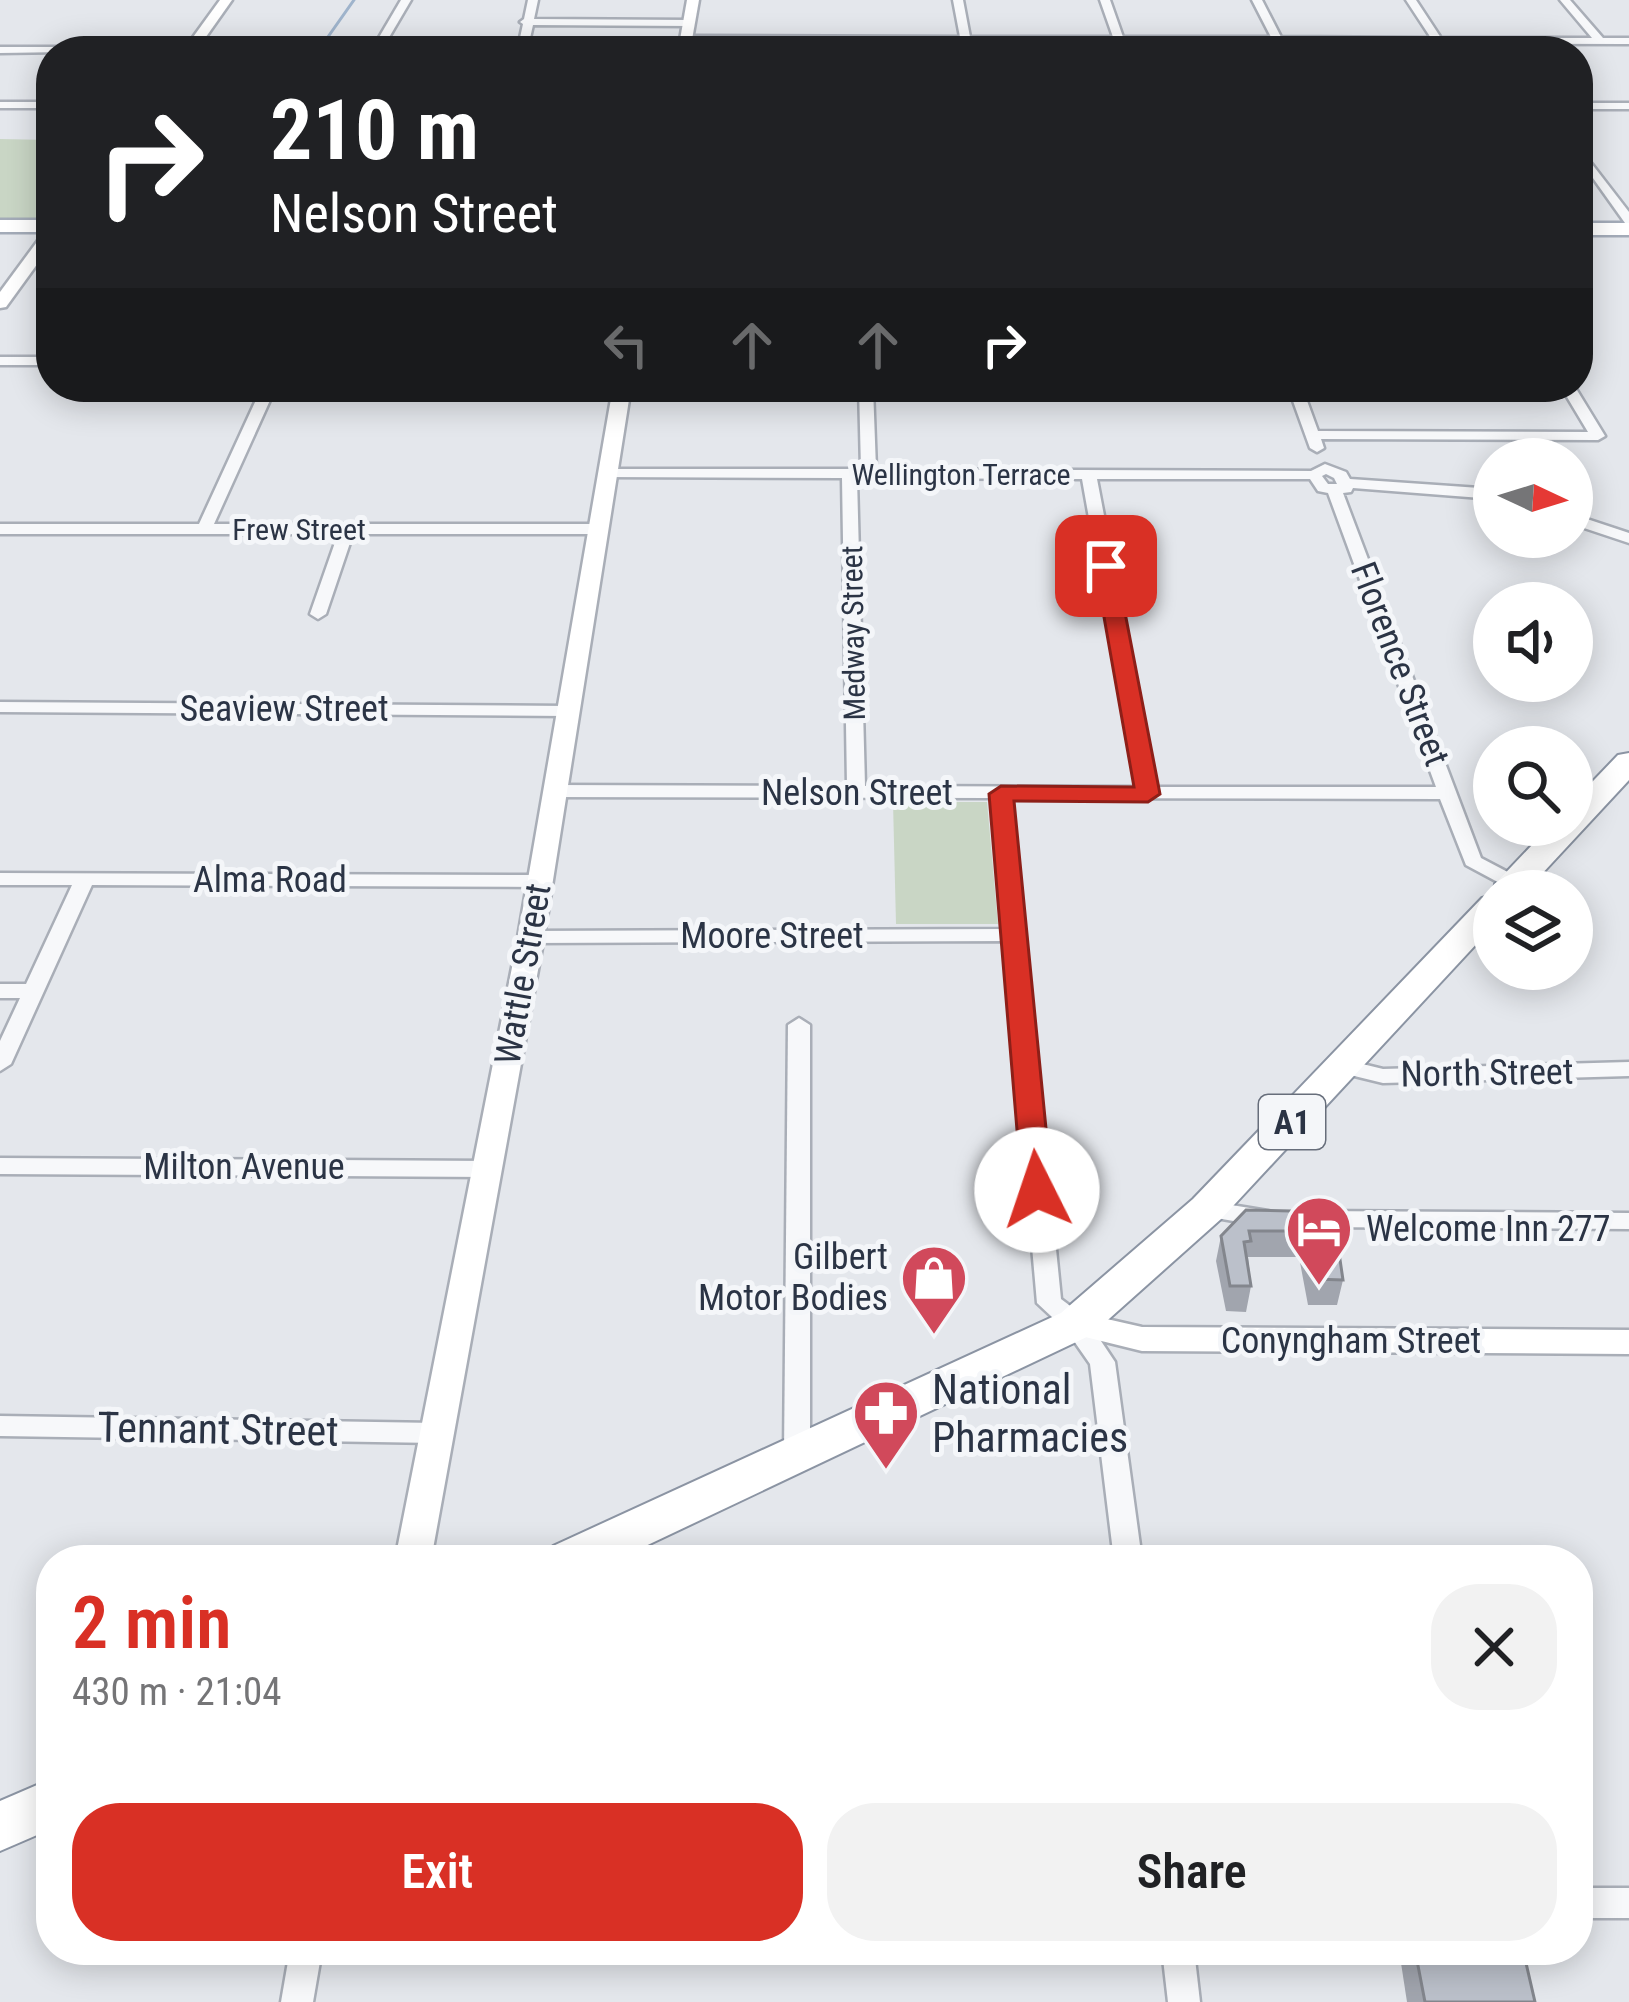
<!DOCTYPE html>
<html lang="en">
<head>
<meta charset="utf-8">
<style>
	body { margin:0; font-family:"Roboto Condensed",sans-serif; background:#f2f2f2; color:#202124; height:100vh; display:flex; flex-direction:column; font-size:45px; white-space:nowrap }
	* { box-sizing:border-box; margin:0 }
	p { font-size:39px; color:#757577 }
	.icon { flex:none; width:66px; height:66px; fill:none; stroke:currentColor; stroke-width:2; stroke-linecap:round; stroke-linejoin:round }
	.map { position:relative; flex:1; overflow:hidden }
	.details { position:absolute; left:36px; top:1545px; width:1557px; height:420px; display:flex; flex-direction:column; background:#fff; border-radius:48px; box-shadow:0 6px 30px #0003 }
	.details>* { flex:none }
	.guide { position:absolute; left:36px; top:36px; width:1557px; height:366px; border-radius:48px; box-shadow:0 6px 30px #0003; background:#202124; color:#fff; overflow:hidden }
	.needle { width:78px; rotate:94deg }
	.controls { position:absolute; left:1473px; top:438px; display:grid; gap:24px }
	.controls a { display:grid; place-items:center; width:120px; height:120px; border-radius:50%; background:#fff; box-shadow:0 6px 30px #0003; font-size:60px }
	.pin { position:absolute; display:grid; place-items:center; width:102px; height:102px; color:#fff; margin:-51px; border-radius:24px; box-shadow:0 6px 18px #0006 }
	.me { position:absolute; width:132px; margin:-66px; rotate:356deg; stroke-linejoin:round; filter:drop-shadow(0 0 9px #0008) }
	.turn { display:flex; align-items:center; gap:42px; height:252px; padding:0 36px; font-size:54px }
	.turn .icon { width:156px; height:156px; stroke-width:2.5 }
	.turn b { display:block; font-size:84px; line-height:102px }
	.lanes { display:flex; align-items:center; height:114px; padding:0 36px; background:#0003; justify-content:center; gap:60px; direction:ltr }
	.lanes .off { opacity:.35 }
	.round { display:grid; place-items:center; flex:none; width:126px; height:126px; border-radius:48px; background:#f2f2f2 }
	.summary { display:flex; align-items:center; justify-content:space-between; height:204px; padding:0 36px }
	h1 { font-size:72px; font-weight:600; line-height:90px; color:#d93025 }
	.primary-button { display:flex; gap:24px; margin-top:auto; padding:24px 36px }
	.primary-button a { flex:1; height:138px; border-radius:48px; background:#d93025; color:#fff; font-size:48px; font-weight:600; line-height:138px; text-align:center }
	.primary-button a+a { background:#f2f2f2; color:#202124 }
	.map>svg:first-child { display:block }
</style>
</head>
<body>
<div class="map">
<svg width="1629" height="2002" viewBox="0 0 1629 2002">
	<rect width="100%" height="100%" fill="#e4e7ec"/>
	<g fill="#c9d6c5">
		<polygon points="0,139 51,140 47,220 0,219"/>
		<polygon points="893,802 987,802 998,924 896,924"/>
	</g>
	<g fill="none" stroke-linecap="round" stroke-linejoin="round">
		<polyline stroke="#9fb4cc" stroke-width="3" points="318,51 354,0"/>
		<g stroke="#a9aeb7" stroke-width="5">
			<g id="street">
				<polygon points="401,0 411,0 381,51 371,51"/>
				<polygon points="528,0 538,0 534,19 689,20 694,23 689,26 533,25 528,47 523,50 518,47 523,24 520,22 524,19"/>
				<polygon points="953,0 963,0 970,37 1113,37 1100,0 1110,0 1123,37 1271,37 1252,0 1262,0 1281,37 1431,38 1406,0 1416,0 1441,38 1592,38 1560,0 1570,0 1603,38 1629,38 1629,44 1285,43 1287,51 1279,51 1274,43 1125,43 1127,51 1119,51 1115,43 686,42 681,39 686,36 960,37"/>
				<polygon points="0,47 190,47 195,50 0,53"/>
				<rect x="0" y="102" width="51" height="6"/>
				<rect x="1578" y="103" width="51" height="6"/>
				<polygon points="1578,146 1629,212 1629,224 1625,223 1578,157"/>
				<rect x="0" y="357" width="51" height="8"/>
				<polygon points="262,387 276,387 214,524 598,524 606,529 598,534 353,534 326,614 318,619 310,614 338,534 0,534 0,524 199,524"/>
				<path d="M859,387h14l3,82 435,2 14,-7 21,8 4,7 144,10v10l-141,-11 -2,4 -8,1 138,365 40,21 3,4 -3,4h-14l-41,-22 -26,-66 -429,-1 50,501 24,18 30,45 27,198h-28l-24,-196 -23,-33 -30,-28 -32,-362 -474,2 -10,-6 10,-6 473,-2 -12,-131 -439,-1 -9,-6 9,-6 294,1 -5,-308 -235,-1 -7,-4 7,-4h254zM1326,474l8,4 3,6h-9l-6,-8zM857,478l225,1 55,308 -272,-1zM1097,479h213l8,12 10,2 108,294h-280z"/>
				<polygon points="1288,387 1302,387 1318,431 1588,432 1561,387 1575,387 1605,436 1598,440 1321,439 1324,448 1317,452 1310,448"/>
				<polygon points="1572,514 1629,533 1629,543 1572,524"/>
				<polygon points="0,702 567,706 576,711 567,716 0,712"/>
				<polygon points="0,873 539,875 549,881 539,887 92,885 11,1064 0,1071 0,1041 20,998 0,998 0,984 26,984 72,885 0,885"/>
				<polygon points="799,1018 810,1025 810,1454 806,1461 797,1465 788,1461 784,1454 788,1025"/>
				<polygon points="1346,1060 1383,1069 1629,1062 1629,1076 1383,1083 1338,1072 1335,1067 1338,1062"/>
				<polygon points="0,1158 488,1161 496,1163 499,1169 496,1175 488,1177 0,1174"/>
				<polygon points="1207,1201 1268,1211 1276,1213 1280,1219 1276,1225 1268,1227 1199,1215 1195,1209 1199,1203"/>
				<polygon points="1306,1211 1629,1213 1629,1229 1306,1227 1298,1225 1294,1219 1298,1213"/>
				<polygon points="0,1416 436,1423 445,1426 449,1433 445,1440 436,1443 0,1436"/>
				<rect x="1578" y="1888" width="51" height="30"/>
				<polygon points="290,1950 322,1950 313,2002 281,2002"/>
				<polygon points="1162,1950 1194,1950 1200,2002 1168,2002"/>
			</g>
		</g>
		<g stroke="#a9aeb7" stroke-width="5">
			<g id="secondary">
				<polygon points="220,0 232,0 196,51 183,51"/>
				<polygon points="687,0 699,0 690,51 678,51"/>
				<polygon points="51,229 51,245 6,307 0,308 0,292 45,231"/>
				<polygon points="613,387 631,387 544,937 431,1560 395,1560 518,937"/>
				<polygon points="1076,1312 1142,1327 1629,1330 1629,1354 1142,1351 1065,1332 1060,1324 1065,1316"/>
			</g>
		</g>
		<g stroke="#a3abb8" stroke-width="5">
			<g id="primary">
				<rect x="0" y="220" width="51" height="12"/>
				<rect x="1578" y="223" width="51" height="12"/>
			</g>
		</g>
		<g stroke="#8b94a3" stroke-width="4">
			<g id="highway">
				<polygon points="1629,753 1629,780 1526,891 1494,891 1494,925 1221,1219 1091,1335 616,1560 547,1560 553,1546 1061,1313 1193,1199 1482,898 1493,895 1495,884 1551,825 1572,825 1572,803 1618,755"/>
				<polygon points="51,1779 51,1829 0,1851 0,1801"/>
			</g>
		</g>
		<use href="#street" fill="#f7f8fa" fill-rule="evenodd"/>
		<use href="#secondary" fill="#fff" fill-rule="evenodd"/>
		<use href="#primary" fill="#fff" fill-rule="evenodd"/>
		<use href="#highway" fill="#fff" fill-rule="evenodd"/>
	</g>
	<g fill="#a1a5ae">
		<polygon points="1333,1212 1343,1280 1337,1305 1308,1305 1299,1257 1248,1257 1251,1286 1246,1312 1226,1311 1216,1261 1221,1236"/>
		<polygon points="1399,1950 1523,1950 1535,2002 1407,2002"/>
	</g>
	<g fill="#bbc0ca" stroke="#83868d" stroke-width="3">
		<polygon points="1246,1210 1333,1212 1343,1280 1314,1279 1304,1231 1249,1231 1251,1241 1244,1242 1251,1286 1230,1286 1221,1236"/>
		<polygon points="1415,1950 1523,1950 1535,2002 1425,2002"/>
	</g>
	<polygon fill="#d93025" stroke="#8d1f18" stroke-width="3" points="1106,560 1116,566 1160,794 1148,802 1014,801 1052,1190 1037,1201 1022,1190 989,794 1001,786 1134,787 1095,566"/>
	<defs>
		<g id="hotel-pin" transform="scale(3.45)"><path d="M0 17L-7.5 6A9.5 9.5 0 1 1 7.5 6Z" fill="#d1495b" stroke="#f4f6f9"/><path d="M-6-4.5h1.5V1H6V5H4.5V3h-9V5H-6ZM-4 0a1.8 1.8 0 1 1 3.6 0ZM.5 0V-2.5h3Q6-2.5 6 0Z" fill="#fff"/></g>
		<g id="shop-pin" transform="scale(3.45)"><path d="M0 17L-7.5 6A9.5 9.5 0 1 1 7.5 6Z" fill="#d1495b" stroke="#f4f6f9"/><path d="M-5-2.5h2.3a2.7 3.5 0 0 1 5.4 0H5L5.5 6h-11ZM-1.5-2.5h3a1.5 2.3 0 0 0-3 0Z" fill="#fff"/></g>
		<g id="pharmacy-pin" transform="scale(3.45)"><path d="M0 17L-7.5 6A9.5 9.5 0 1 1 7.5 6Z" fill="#d1495b" stroke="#f4f6f9"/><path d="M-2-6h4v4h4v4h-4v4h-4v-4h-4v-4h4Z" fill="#fff"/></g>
	</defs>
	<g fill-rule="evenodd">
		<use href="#hotel-pin" x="1319" y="1229"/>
		<use href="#shop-pin" x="934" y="1278"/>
		<use href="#pharmacy-pin" x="886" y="1413"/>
	</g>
	<g text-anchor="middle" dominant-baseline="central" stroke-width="10" stroke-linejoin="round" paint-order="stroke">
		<g font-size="30" fill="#2b3445" stroke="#f4f6f9">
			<text x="961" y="474">Wellington Terrace</text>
			<text x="299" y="529">Frew Street</text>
			<text transform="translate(853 633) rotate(-91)">Medway Street</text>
		</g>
		<rect fill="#f4f6f9" stroke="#676e7b" stroke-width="3" x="1259" y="1095" width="66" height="54" rx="9"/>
		<g font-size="33" font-weight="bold" fill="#2b3445">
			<text x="1292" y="1122">A1</text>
		</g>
		<g font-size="36" fill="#2b3445" stroke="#f4f6f9">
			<text transform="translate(1400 664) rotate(69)">Florence Street</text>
			<text x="284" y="709">Seaview Street</text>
			<text x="857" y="793">Nelson Street</text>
			<text x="270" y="880">Alma Road</text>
			<text x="772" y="936">Moore Street</text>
			<text transform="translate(523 974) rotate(-80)">Wattle Street</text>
			<text transform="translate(1487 1073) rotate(-1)">North Street</text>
			<text x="244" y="1167">Milton Avenue</text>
			<text x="1351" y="1341">Conyngham Street</text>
		</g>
		<g font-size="36" fill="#2b3445" stroke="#f4f6f9" text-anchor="start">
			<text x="1366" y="1229">Welcome Inn 277</text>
			<text x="888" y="1257" text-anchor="end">Gilbert<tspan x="888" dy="41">Motor Bodies</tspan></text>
		</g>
		<g font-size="42" fill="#2b3445" stroke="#f4f6f9" text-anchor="start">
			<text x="932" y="1389">National<tspan x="932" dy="48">Pharmacies</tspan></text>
		</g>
		<g font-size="42" fill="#2b3445" stroke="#f4f6f9">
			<text transform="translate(218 1429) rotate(1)">Tennant Street</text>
		</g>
	</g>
</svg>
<div class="controls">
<a><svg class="needle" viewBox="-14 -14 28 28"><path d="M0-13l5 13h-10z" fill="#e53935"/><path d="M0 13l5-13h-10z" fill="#757577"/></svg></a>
<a><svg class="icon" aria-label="sound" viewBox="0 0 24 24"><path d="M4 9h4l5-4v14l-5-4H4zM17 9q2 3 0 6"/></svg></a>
<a><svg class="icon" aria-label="search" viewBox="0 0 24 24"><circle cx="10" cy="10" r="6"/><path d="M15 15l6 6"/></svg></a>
<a><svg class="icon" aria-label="layers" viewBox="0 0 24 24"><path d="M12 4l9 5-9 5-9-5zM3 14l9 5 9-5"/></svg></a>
</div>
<div class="pin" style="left:1106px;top:566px;background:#d93025"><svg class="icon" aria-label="arrive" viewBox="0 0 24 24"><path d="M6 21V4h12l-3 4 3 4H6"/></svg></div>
<svg class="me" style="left:1037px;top:1190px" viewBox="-20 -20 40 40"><circle r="19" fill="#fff"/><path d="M0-13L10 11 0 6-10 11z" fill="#d93025"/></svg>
<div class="guide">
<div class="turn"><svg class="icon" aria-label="right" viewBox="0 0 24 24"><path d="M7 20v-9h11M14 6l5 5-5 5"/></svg><div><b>210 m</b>Nelson Street</div></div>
<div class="lanes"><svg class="icon off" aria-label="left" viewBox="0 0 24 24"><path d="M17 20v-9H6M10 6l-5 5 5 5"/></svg><svg class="icon off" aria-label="ahead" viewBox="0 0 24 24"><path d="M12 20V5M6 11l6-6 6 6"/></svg><svg class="icon off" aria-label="ahead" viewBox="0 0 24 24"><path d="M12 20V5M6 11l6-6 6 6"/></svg><svg class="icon" aria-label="right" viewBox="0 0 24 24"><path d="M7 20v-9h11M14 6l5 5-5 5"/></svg></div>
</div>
<section class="details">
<div class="summary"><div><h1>2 min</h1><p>430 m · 21:04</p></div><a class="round"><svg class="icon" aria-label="close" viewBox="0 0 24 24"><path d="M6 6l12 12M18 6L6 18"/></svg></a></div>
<div class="primary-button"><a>Exit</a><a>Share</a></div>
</section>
</div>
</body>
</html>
